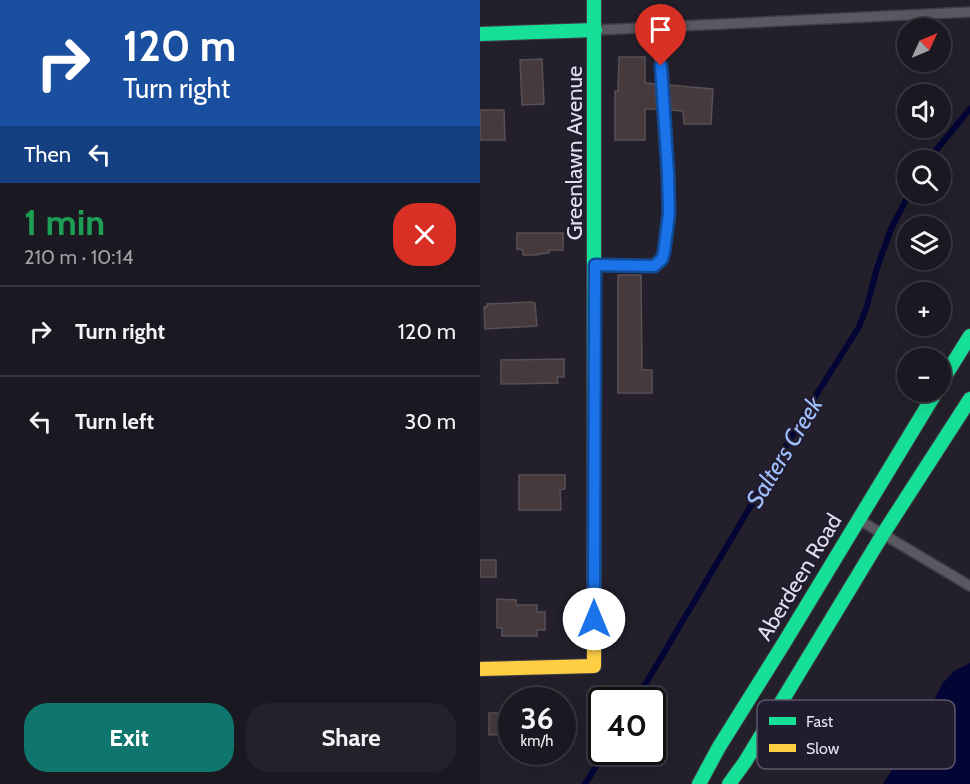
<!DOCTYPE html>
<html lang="en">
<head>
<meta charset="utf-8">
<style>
	body { margin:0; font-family:Cabin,sans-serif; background:#232129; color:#f1f3f6; height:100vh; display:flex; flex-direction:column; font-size:22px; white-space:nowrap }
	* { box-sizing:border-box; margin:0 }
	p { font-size:20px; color:#9fa0a5 }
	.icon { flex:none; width:33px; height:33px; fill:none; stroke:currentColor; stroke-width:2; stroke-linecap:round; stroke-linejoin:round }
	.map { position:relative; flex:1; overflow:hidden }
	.side { display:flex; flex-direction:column; background:#1a1820; width:480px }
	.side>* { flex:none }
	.top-card { background:#1a4fa0; color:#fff; overflow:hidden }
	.needle { width:39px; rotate:46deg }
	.fabs { position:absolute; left:417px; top:18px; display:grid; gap:12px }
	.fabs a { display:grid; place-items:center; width:54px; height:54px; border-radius:50%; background:#1a1820; box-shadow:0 6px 24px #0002,0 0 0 2px #38373e; font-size:30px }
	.speed { position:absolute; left:18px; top:687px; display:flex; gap:12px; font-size:30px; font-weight:700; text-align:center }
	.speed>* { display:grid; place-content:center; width:78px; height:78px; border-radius:50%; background:#1a1820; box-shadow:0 6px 24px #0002,0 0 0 2px #38373e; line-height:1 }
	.speed small { font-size:15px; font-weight:400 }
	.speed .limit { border:3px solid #111; border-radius:9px; background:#fff; color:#111 }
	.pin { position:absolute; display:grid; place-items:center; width:51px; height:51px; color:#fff; margin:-62px -26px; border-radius:50% 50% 50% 0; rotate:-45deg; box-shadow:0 0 6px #0007 }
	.pin .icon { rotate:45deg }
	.me { position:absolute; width:66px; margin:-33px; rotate:0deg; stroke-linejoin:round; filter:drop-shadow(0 0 4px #0008) }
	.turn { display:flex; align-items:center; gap:21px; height:126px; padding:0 24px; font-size:27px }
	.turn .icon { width:78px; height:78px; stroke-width:2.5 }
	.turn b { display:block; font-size:42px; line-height:51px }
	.then { display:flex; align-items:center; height:57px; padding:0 24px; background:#0003; gap:12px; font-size:22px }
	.round { display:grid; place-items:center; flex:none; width:63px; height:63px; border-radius:24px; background:#232129 }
	.headline { display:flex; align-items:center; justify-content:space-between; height:102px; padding:0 24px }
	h1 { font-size:36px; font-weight:700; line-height:45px; color:#1e9e55 }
	.cta { display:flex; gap:12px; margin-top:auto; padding:12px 24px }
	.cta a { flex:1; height:69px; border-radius:24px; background:#0f766e; color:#fff; font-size:24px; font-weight:700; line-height:69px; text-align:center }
	.cta a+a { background:#232129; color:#f1f3f6 }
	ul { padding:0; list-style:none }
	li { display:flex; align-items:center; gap:18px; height:90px; padding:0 24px; border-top:2px solid #38373e }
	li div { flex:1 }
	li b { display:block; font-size:22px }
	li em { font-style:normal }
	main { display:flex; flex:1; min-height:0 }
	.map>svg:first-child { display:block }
</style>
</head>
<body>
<main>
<section class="side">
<div class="top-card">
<div class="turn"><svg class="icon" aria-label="right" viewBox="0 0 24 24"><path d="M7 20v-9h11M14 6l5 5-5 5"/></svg><div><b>120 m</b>Turn right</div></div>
<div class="then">Then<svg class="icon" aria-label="left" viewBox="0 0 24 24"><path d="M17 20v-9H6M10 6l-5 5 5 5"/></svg></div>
</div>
<div class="headline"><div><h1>1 min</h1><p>210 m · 10:14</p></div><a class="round" style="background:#d93025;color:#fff"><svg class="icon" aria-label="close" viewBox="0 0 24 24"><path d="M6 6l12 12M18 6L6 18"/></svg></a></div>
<ul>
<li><svg class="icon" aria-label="right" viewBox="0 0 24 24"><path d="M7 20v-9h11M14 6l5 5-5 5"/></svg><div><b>Turn right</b></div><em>120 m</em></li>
<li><svg class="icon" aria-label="left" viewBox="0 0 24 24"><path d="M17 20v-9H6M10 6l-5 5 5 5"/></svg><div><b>Turn left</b></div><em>30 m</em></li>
</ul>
<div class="cta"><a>Exit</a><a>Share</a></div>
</section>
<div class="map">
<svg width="490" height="784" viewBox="0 0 490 784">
	<rect width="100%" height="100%" fill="#23202b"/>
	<polygon fill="#030535" points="490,663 490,784 403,784 447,715 462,684 474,671"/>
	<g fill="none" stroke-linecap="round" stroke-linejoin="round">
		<g stroke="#030535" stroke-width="6">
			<polyline points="448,160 490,109"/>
			<polyline points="156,700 338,392 379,327 387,306 397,268 411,229 429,194"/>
			<polyline points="105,784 125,752"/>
		</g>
	</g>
	<g fill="#473a3c" stroke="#575054" stroke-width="1.5">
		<polygon points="139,57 165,57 165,83 175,84 177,109 165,109 165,140 135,140 135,91 138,91"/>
		<polygon points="62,59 64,104 42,105 40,60"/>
		<polygon points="188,85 233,89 231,124 204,124 203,111 190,110"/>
		<polygon points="0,110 24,110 25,140 0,140"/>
		<polygon points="37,233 83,233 83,250 69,250 69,253 58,254 58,255 43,255 43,250 37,249"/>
		<polygon points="138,275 161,275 162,370 172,370 172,393 138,393"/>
		<polygon points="52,302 53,303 55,303 57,326 5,329 4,307 7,307 7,304"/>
		<polygon points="84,359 84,377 77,377 78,383 21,384 21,360"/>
		<polygon points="39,475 85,475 85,489 80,490 81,510 39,510"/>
		<rect x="0" y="560" width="16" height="17"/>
		<polygon points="17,599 36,600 36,605 57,605 57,612 65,612 65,630 57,630 57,636 22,636 22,628 17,628"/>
		<polygon points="9,713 32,713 32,734 9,735"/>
	</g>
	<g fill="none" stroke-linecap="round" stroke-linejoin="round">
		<g stroke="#403d46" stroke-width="12">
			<g id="lane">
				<polyline points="117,30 490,12"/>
				<polyline points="117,265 173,266 182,259 184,252 189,213 188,174 179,47 180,27"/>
				<polyline points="381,521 490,586"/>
			</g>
		</g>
		<g stroke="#403d46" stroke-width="16">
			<g id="fast">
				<polyline points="114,0 114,429"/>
				<polyline points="0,34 115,30"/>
				<polyline points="460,384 490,336"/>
				<polyline points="219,784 239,747 304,643 456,392"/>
				<polyline points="249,784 265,762 403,534 490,399"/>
			</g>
		</g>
		<g stroke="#403d46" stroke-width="16">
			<polyline id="slow" points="0,669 114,666 114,429"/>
		</g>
		<use href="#lane" stroke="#5a5861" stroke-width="9"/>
		<use href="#fast" stroke="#16e098" stroke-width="14"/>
		<use href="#slow" stroke="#ffcf43" stroke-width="14"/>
	</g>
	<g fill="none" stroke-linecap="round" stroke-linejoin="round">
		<g stroke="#114b97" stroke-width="15">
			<polyline id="route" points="114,619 115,265 174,266 182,259 184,252 189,213 188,174 181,66"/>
		</g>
		<use href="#route" stroke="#1a73e8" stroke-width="10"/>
	</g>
	<g text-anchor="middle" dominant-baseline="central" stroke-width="4.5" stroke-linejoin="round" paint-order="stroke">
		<g font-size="22" fill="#e2dfec" stroke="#221c2f">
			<text transform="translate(94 153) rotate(-90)">Greenlawn Avenue</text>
			<text transform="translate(319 577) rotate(-59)">Aberdeen Road</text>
		</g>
		<g font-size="24" font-style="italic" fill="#9fc0fd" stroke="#221c2f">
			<text transform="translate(304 452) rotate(-59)">Salters Creek</text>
		</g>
	</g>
	<rect x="277" y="700" width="198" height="69" rx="9" fill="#221c2f" stroke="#5c5668" stroke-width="1.5"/>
	<rect x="289" y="717" width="27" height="8" fill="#16e098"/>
	<rect x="289" y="744" width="27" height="8" fill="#ffcf43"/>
	<g font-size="16" fill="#e2dfec">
		<text x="326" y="727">Fast</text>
		<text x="326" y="754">Slow</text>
	</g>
</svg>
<div class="fabs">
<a><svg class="needle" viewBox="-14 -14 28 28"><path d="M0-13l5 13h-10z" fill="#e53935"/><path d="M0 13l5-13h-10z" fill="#9fa0a5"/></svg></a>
<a><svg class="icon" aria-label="sound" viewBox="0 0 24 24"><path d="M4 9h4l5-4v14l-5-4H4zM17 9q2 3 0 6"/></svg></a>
<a><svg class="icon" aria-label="search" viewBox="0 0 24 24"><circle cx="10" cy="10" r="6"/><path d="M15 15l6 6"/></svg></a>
<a><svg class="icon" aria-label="layers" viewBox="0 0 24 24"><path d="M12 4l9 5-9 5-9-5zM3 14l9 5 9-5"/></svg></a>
<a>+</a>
<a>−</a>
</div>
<div class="speed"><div>36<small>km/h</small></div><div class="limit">40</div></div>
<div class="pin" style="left:181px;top:66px;background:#d93025"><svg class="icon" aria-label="arrive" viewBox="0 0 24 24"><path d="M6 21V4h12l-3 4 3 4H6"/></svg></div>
<svg class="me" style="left:114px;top:619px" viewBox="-20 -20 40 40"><circle r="19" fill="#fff"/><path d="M0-13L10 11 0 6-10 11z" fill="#1a73e8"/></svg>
</div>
</main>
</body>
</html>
